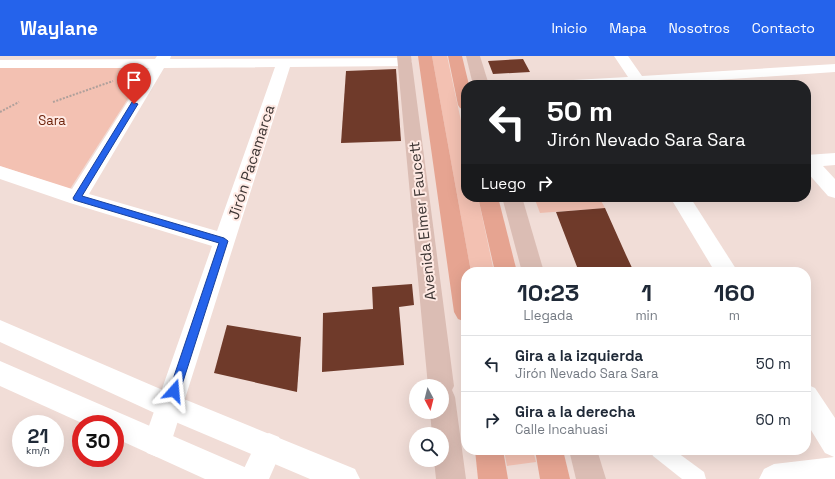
<!DOCTYPE html>
<html lang="es">
<head>
<meta charset="utf-8">
<style>
	body { margin:0; font-family:"Space Grotesk",sans-serif; background:#f2f2f3; color:#1f2937; height:100vh; display:flex; flex-direction:column; font-size:15px; white-space:nowrap }
	* { box-sizing:border-box; margin:0 }
	p { font-size:13px; color:#747a83 }
	.icon { flex:none; width:22px; height:22px; fill:none; stroke:currentColor; stroke-width:2; stroke-linecap:round; stroke-linejoin:round }
	.map { position:relative; flex:1; overflow:hidden }
	.details { position:absolute; left:461px; top:211px; width:350px; height:188px; display:flex; flex-direction:column; background:#fff; border-radius:16px; box-shadow:0 4px 16px #0002 }
	.details>* { flex:none }
	.banner { position:absolute; left:461px; top:24px; width:350px; height:122px; border-radius:16px; box-shadow:0 4px 16px #0002; background:#202124; color:#fff; overflow:hidden }
	.needle { width:26px; rotate:173deg }
	.tools { position:absolute; left:409px; top:323px; display:grid; gap:8px }
	.tools a { display:grid; place-items:center; width:40px; height:40px; border-radius:50%; background:#fff; box-shadow:0 4px 16px #0002; font-size:20px }
	.speed { position:absolute; left:12px; top:359px; display:flex; gap:8px; font-size:20px; font-weight:700; text-align:center }
	.speed>* { display:grid; place-content:center; width:52px; height:52px; border-radius:50%; background:#fff; box-shadow:0 4px 16px #0002; line-height:1 }
	.speed small { font-size:10px; font-weight:400 }
	.speed .limit { border:6px solid #d22; background:#fff; color:#111 }
	.pin { position:absolute; display:grid; place-items:center; width:34px; height:34px; color:#fff; margin:-41px -17px; border-radius:50% 50% 50% 0; rotate:-45deg; box-shadow:0 0 4px #0007 }
	.pin .icon { rotate:45deg }
	.me { position:absolute; width:44px; margin:-22px; rotate:18deg; stroke-linejoin:round; filter:drop-shadow(0 0 3px #0008) }
	.turn { display:flex; align-items:center; gap:14px; height:84px; padding:0 20px; font-size:18px }
	.turn .icon { width:52px; height:52px; stroke-width:2.5 }
	.turn b { display:block; font-size:28px; line-height:34px }
	.then { display:flex; align-items:center; height:38px; padding:0 20px; background:#0003; gap:8px; font-size:15px }
	.eta { display:flex; justify-content:space-evenly; align-items:center; height:68px; text-align:center }
	.eta b { font-size:24px; font-weight:600; line-height:28px }
	ul { padding:0; list-style:none }
	li { display:flex; align-items:center; gap:12px; height:56px; padding:0 20px; border-top:1px solid #e0e1e3 }
	li div { flex:1 }
	li b { display:block; font-size:15px }
	li em { font-style:normal }
	header { display:flex; align-items:center; gap:24px; box-sizing:border-box; height:56px; padding:0 20px; background:#2563eb; color:#fff }
	header strong { font-size:19px }
	nav { display:flex; gap:22px; margin-inline-start:auto; font-size:14px }
	.map>svg:first-child { display:block }
</style>
</head>
<body>
<header>
<strong>Waylane</strong>
<nav><a>Inicio</a><a>Mapa</a><a>Nosotros</a><a>Contacto</a></nav>
</header>
<div class="map">
<svg width="835" height="423" viewBox="0 0 835 423">
	<rect width="100%" height="100%" fill="#f1ddd7"/>
	<g fill="#f3c1b2">
		<polygon points="432,0 447,0 466,88 466,141 478,141 494,216 471,216"/>
		<polygon points="143,10 147,13 70,133 0,110 0,11"/>
		<polygon points="534,141 599,141 605,152 540,157"/>
		<polygon points="504,394 533,394 536,406 507,410"/>
	</g>
	<g fill="#6f3a2a">
		<polygon points="523,3 530,16 493,18 488,5"/>
		<polygon points="396,13 401,85 341,87 346,15"/>
		<polygon points="605,152 626,199 634,216 579,216 556,156"/>
		<polygon points="412,228 414,249 399,251 404,309 322,316 323,257 373,253 372,231"/>
		<polygon points="227,269 301,281 297,336 214,317"/>
	</g>
	<g fill="none" stroke-linecap="round" stroke-linejoin="round">
		<g stroke="#afa09b" stroke-width="2" stroke-dasharray="2 1.5" stroke-linecap="butt">
			<polyline points="53,46 113,25"/>
			<polyline points="0,56 19,46"/>
		</g>
		<polygon fill="#fff" fill-rule="evenodd" points="650,394 674,394 704,416 706,423 682,423 653,400"/>
		<g fill="#fff" fill-rule="evenodd">
			<path d="M157,0h14l-1,3 235,-1 5,1 2,3 -2,3 -5,1 -115,1 -119,376 -4,10 -10,4 -10,-4 -4,-10 69,-197 -142,-43 -70,-24v-13l72,23 77,-121h-149v-8l155,-1zM275,11l-58,164 -128,-37 75,-126z"/>
			<polygon points="614,0 628,0 642,20 835,8 835,16 644,29 565,29 568,26 573,24 628,21"/>
			<polygon points="835,97 835,109 823,110 835,123 835,142 828,140 806,115 806,99"/>
			<polygon points="670,141 690,141 738,216 715,216"/>
			<polygon points="806,328 815,332 835,362 835,423 759,423 764,413 774,408 834,401 825,397 806,366"/>
			<polygon points="269,377 279,381 283,391 269,423 239,423 259,381"/>
		</g>
		<g fill="#fff" fill-rule="evenodd">
			<polygon points="0,264 179,341 355,413 360,423 310,423 159,359 0,286"/>
			<polygon points="0,305 249,413 254,423 205,423 115,382 115,368 84,368 0,330"/>
		</g>
		<g fill="#dbbdb4" fill-rule="evenodd">
			<polygon points="397,0 411,0 454,330 452,334 455,341 466,423 436,423 434,404 442,404 442,378 432,378 430,356 442,356 442,330 428,330"/>
			<polygon points="466,0 480,0 489,29 473,29"/>
			<polygon points="502,141 522,141 544,216 522,216"/>
			<polygon points="569,394 597,394 606,423 576,423"/>
		</g>
		<g fill="#e6a491" fill-rule="evenodd">
			<polygon points="418,0 432,0 471,216 466,216 466,266 458,263 454,256"/>
			<polygon points="448,0 462,0 469,29 466,29 466,54 460,52 458,49"/>
			<polygon points="478,141 498,141 517,216 495,216"/>
			<polygon points="475,394 503,394 508,423 478,423"/>
			<polygon points="535,394 563,394 570,423 540,423"/>
		</g>
	</g>
	<polygon fill="#2563eb" stroke="#184099" points="132,46 138,48 82,140 224,182 228,185 180,335 178,339 174,340 170,339 169,335 219,187 74,144 73,142"/>
	<g text-anchor="middle" dominant-baseline="central" stroke-width="4" stroke-linejoin="round" paint-order="stroke">
		<g font-size="13" fill="#70270f" stroke="#ffeae4">
			<text x="52" y="64">Sara</text>
		</g>
		<g font-size="15" fill="#3e3634" stroke="#ffeae4">
			<text transform="translate(251 106) rotate(-72)">Jirón Pacamarca</text>
			<text transform="translate(422 165) rotate(-96)">Avenida Elmer Faucett</text>
		</g>
	</g>
</svg>
<div class="tools">
<a><svg class="needle" viewBox="-14 -14 28 28"><path d="M0-13l5 13h-10z" fill="#e53935"/><path d="M0 13l5-13h-10z" fill="#747a83"/></svg></a>
<a><svg class="icon" aria-label="search" viewBox="0 0 24 24"><circle cx="10" cy="10" r="6"/><path d="M15 15l6 6"/></svg></a>
</div>
<div class="speed"><div>21<small>km/h</small></div><div class="limit">30</div></div>
<div class="pin" style="left:134px;top:48px;background:#d93025"><svg class="icon" aria-label="arrive" viewBox="0 0 24 24"><path d="M6 21V4h12l-3 4 3 4H6"/></svg></div>
<svg class="me" style="left:174px;top:335px" viewBox="-20 -20 40 40"><path d="M0-17L14 15 0 8-14 15z" fill="#2563eb" stroke="#fff" stroke-width="4"/></svg>
<div class="banner">
<div class="turn"><svg class="icon" aria-label="left" viewBox="0 0 24 24"><path d="M17 20v-9H6M10 6l-5 5 5 5"/></svg><div><b>50 m</b>Jirón Nevado Sara Sara</div></div>
<div class="then">Luego<svg class="icon" aria-label="right" viewBox="0 0 24 24"><path d="M7 20v-9h11M14 6l5 5-5 5"/></svg></div>
</div>
<section class="details">
<div class="eta">
<div><b>10:23</b><p>Llegada</p></div>
<div><b>1</b><p>min</p></div>
<div><b>160</b><p>m</p></div>
</div>
<ul>
<li><svg class="icon" aria-label="left" viewBox="0 0 24 24"><path d="M17 20v-9H6M10 6l-5 5 5 5"/></svg><div><b>Gira a la izquierda</b><p>Jirón Nevado Sara Sara</p></div><em>50 m</em></li>
<li><svg class="icon" aria-label="right" viewBox="0 0 24 24"><path d="M7 20v-9h11M14 6l5 5-5 5"/></svg><div><b>Gira a la derecha</b><p>Calle Incahuasi</p></div><em>60 m</em></li>
</ul>
</section>
</div>
</body>
</html>
